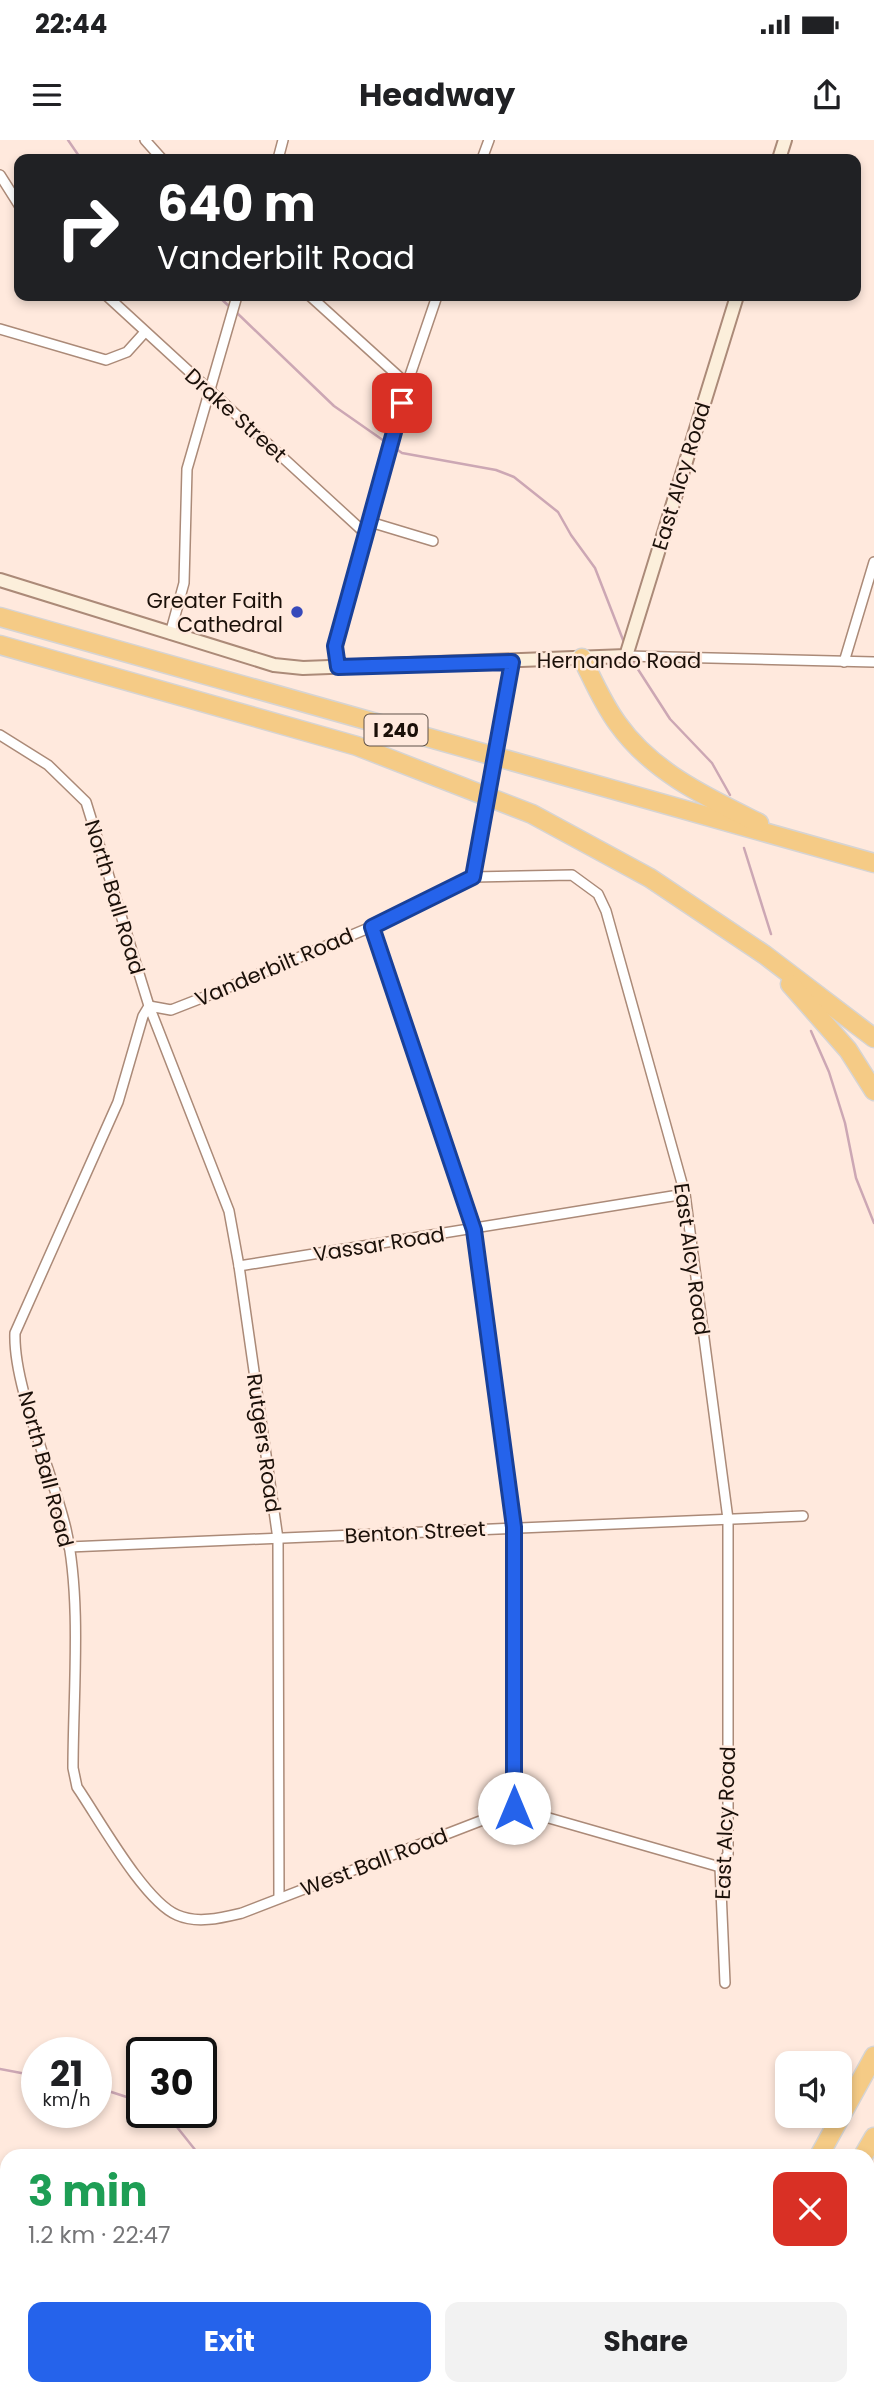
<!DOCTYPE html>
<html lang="en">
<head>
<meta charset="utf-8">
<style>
	body { margin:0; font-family:Poppins,sans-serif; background:#f2f2f2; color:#202124; height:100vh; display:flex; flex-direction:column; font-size:26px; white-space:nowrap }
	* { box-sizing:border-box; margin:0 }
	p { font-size:23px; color:#757577 }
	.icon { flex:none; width:38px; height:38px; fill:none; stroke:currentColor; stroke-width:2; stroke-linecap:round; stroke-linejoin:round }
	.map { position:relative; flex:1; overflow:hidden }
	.details { position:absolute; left:0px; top:2009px; width:875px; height:247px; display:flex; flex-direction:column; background:#fff; border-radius:21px 21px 0 0; box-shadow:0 4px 10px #0003 }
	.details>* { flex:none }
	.banner { position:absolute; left:14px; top:14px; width:847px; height:147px; border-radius:14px; box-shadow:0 4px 10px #0003; background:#202124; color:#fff; overflow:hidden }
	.controls { position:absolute; left:775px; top:1911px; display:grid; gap:14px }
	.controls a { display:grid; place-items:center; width:77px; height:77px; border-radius:14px; background:#fff; box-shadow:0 4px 10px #0003; font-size:35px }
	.speed { position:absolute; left:21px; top:1897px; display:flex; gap:14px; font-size:35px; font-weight:700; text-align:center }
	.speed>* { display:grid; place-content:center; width:91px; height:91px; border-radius:50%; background:#fff; box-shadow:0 4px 10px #0003; line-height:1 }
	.speed small { font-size:18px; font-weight:400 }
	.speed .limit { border:4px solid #111; border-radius:10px; background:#fff; color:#111 }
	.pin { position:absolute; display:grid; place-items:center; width:60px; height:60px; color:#fff; margin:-30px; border-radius:14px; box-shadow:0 4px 10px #0006 }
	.me { position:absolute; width:77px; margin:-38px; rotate:0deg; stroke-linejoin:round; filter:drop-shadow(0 0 5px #0008) }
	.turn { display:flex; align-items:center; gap:24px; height:147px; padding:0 28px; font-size:32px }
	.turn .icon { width:91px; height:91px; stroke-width:2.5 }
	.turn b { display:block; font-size:49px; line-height:60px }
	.round { display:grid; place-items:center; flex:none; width:74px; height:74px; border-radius:14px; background:#f2f2f2 }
	.overview { display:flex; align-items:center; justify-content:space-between; height:119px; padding:0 28px }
	h1 { font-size:42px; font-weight:700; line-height:52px; color:#1e9e55 }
	.primary-button { display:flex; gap:14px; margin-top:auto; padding:14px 28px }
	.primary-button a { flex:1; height:80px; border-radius:14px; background:#2563eb; color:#fff; font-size:28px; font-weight:700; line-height:80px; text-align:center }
	.primary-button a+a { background:#f2f2f2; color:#202124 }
	.status { display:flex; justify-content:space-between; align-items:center; height:49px; padding:0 35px; background:#fff; direction:ltr }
	.status svg { height:19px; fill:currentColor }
	header { display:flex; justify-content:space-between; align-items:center; height:91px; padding:0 28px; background:#fff; font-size:32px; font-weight:700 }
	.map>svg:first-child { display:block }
</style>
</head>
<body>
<div class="status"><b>22:44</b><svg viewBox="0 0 49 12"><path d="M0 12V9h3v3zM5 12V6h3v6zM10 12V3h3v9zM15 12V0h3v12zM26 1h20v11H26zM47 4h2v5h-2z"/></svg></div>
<header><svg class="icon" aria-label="menu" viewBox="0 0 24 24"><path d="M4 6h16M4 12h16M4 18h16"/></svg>Headway<svg class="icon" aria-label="share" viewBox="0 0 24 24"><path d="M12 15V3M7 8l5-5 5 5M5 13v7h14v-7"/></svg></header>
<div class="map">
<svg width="874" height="2255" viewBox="0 0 874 2255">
	<rect width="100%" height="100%" fill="#ffe9dd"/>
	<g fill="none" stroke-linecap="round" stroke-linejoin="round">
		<g stroke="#cca7b4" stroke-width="2.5">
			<polyline points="68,0 81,19"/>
			<polyline points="218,156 231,168"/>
			<polyline points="236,172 334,266 387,303"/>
			<polyline points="392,306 402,313 496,330 514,337 558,372 571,395 595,428 625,505"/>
			<polyline points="632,520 670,579 712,623 730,655"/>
			<polyline points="744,708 771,794"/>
			<polyline points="811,891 829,932 845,983 856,1038 874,1083"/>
			<polyline points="0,1929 37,1936"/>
			<polyline points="96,1947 142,1962"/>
			<polyline points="165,1972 200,2016"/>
			<polyline points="408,2249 410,2255"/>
		</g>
		<g stroke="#ab8a78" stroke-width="12">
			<g id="street">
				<polyline points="145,0 162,19"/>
				<polyline points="278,19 283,0"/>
				<polyline points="482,19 489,0"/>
				<polyline points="0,35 19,65"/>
				<polyline points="107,156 366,394"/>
				<polyline points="310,156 407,244"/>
				<polyline points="0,189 106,220 127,212 145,192"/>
				<polyline points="370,382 433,401"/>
				<polyline points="170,494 184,443 187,329 237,156"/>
				<polyline points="626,516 874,522"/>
				<polyline points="844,522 874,422"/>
				<polyline points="338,527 335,506 407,244 437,156"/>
				<polyline points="499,593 512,522"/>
				<path d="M0,595l48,30 38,37 63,204 -6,10 -25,86 -103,231c-2,54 38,139 51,196 16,72 7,165 7,239l4,19c22,32 67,114 100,128 20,9 44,3 65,-2l272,-105 206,59"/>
				<polyline points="473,737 484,675"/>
				<polyline points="371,787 473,1090 514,1387 514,1668"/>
				<polyline points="149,866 171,870 217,852 371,787 473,737 572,735 598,754 606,771 685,1054 728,1379 728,1714 720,1727 725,1843"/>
				<polyline points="149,866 229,1071 239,1126 278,1399 279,1758"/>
				<polyline points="239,1126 685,1054"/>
				<polyline points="69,1407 803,1376"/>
			</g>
		</g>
		<g stroke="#ab8a78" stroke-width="16">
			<g id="secondary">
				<polyline points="779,19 785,0"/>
				<polyline points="0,440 274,525 303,528 626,516 737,156"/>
			</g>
		</g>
		<g stroke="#d6d4d3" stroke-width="21">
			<g id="highway">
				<polyline points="0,477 874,723"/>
				<polyline points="0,505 357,606 532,674 650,738 765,815 874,898"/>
				<path d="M582,518c11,22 21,46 36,66 34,48 90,74 141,99"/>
				<polyline points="790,844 848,910 874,951"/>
				<polyline points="819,2016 874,1916"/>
				<polyline points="863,2016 874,1997"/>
				<polyline points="681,2255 684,2249"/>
				<polyline points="725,2255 729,2249"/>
			</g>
		</g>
		<use href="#street" stroke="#fff" stroke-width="9"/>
		<use href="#secondary" stroke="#fcefdb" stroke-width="12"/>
		<use href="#highway" stroke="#f5cb86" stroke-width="18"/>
		<g stroke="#96857b" stroke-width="5">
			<g id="rail">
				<polyline points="0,2072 7,2088"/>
				<polyline points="0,2100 7,2118"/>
				<polyline points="0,2136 7,2148"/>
				<polyline points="57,2249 60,2255"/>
				<polyline points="70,2249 73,2255"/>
			</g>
		</g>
		<use href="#rail" stroke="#ffe9dd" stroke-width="2.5" stroke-dasharray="8" stroke-linecap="butt"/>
		<g stroke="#ab8a78" stroke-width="12" stroke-linecap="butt">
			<polyline id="street-bridge" points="484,675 499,593"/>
		</g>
		<use href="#street-bridge" stroke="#fff" stroke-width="9"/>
	</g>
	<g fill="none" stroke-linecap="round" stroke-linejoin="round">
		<g stroke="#184099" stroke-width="18">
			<polyline id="route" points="402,263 335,506 338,527 512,522 473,737 372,787 474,1090 514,1387 514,1668"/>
		</g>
		<use href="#route" stroke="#2563eb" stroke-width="12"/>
	</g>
	<circle fill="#3649bb" stroke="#ffe9dd" stroke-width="2.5" cx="297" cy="472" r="7"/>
	<g text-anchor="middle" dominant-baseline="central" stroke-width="5" stroke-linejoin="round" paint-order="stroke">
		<rect fill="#ffe9dd" stroke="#5f5149" stroke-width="2" x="364.5" y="574.5" width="63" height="31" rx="5"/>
		<g font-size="19" font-weight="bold" fill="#1b1009">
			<text x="396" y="590">I 240</text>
		</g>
		<g font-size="21" fill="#1b1009" stroke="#ffe9dd">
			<text transform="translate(236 275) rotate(42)">Drake Street</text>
			<text transform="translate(681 336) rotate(-73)">East Alcy Road</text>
			<text x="619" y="520">Hernando Road</text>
			<text transform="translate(115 757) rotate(73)">North Ball Road</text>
			<text transform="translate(274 827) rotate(-23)">Vanderbilt Road</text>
			<text transform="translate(379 1104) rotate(-9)">Vassar Road</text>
			<text transform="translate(692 1119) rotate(82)">East Alcy Road</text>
			<text transform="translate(264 1303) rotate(82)">Rutgers Road</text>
			<text transform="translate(46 1329) rotate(75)">North Ball Road</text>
			<text transform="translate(415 1392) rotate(-3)">Benton Street</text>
			<text transform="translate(725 1683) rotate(-88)">East Alcy Road</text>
			<text transform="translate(374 1722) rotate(-21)">West Ball Road</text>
		</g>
		<g font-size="21" fill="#1b1009" stroke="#ffe9dd" text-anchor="end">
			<text x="283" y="460">Greater Faith<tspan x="283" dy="24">Cathedral</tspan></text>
		</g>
	</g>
</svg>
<div class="controls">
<a><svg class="icon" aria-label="sound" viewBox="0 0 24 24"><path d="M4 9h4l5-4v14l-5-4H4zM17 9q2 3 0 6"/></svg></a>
</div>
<div class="speed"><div>21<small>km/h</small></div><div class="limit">30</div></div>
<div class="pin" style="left:402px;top:263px;background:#d93025"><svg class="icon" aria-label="arrive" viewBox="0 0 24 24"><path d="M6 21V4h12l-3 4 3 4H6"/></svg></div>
<svg class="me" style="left:514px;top:1668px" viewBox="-20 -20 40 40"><circle r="19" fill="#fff"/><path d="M0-13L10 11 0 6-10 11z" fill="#2563eb"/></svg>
<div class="banner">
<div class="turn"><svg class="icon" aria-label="right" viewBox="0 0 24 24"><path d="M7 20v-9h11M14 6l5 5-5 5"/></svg><div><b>640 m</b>Vanderbilt Road</div></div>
</div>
<section class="details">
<div class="overview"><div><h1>3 min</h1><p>1.2 km · 22:47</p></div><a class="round" style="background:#d93025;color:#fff"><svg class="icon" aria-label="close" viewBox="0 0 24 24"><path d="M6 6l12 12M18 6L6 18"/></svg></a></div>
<div class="primary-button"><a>Exit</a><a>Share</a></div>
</section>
</div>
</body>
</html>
